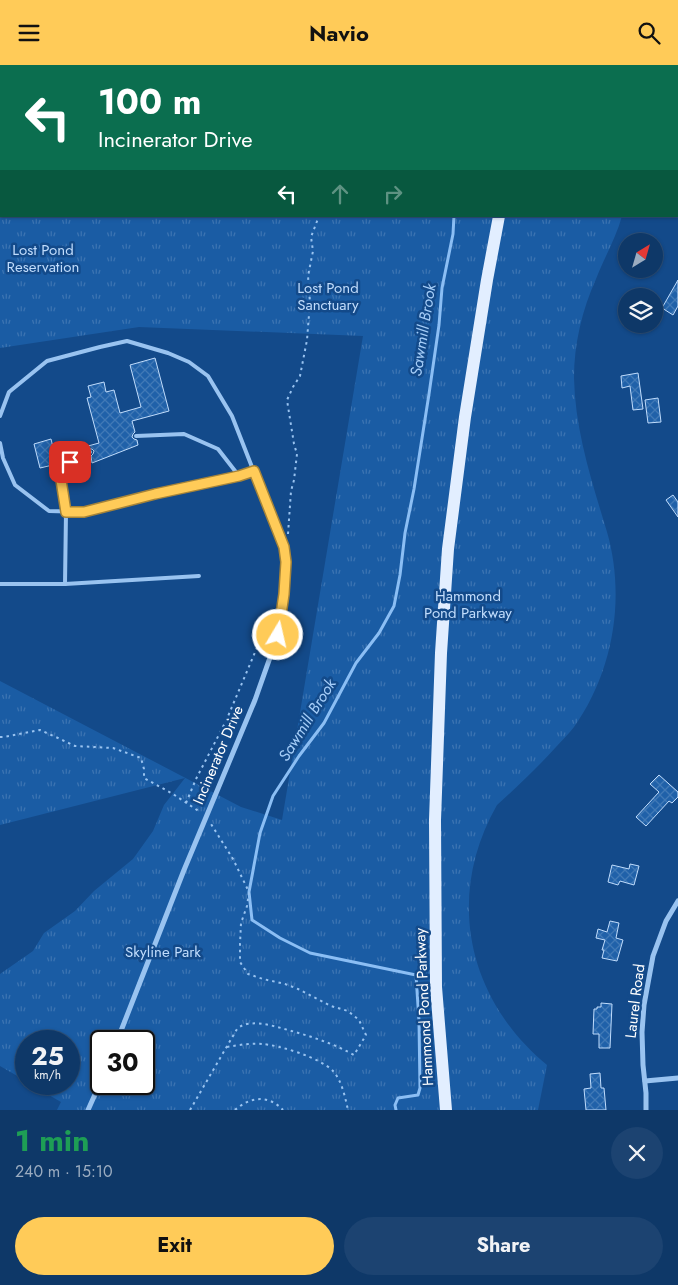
<!DOCTYPE html>
<html lang="en">
<head>
<meta charset="utf-8">
<style>
	body { margin:0; font-family:Jost,sans-serif; background:#1c4371; color:#f1f3f6; height:100vh; display:flex; flex-direction:column; font-size:19px; white-space:nowrap }
	* { box-sizing:border-box; margin:0 }
	p { font-size:16px; color:#9bacc0 }
	.icon { flex:none; width:28px; height:28px; fill:none; stroke:currentColor; stroke-width:2; stroke-linecap:round; stroke-linejoin:round }
	.map { position:relative; height:1045px; overflow:hidden }
	.panel { display:flex; flex-direction:column; background:#0e3868; flex:1 }
	.panel>* { flex:none }
	.banner { position:absolute; left:0px; top:0px; width:679px; height:152px; box-shadow:0 1px 4px #0004,0 0 0 1px #2e527c; background:#0b6e4f; color:#fff; overflow:hidden }
	.needle { width:32px; rotate:37deg }
	.fabs { position:absolute; left:618px; top:168px; display:grid; gap:10px }
	.fabs a { display:grid; place-items:center; width:45px; height:45px; border-radius:50%; background:#0e3868; box-shadow:0 1px 4px #0004,0 0 0 1px #2e527c; font-size:25px }
	.speed { position:absolute; left:15px; top:965px; display:flex; gap:10px; font-size:25px; font-weight:700; text-align:center }
	.speed>* { display:grid; place-content:center; width:65px; height:65px; border-radius:50%; background:#0e3868; box-shadow:0 1px 4px #0004,0 0 0 1px #2e527c; line-height:1 }
	.speed small { font-size:12px; font-weight:400 }
	.speed .limit { border:2px solid #111; border-radius:8px; background:#fff; color:#111 }
	.pin { position:absolute; display:grid; place-items:center; width:42px; height:42px; color:#fff; margin:-21px; border-radius:10px; box-shadow:0 2px 8px #0006 }
	.me { position:absolute; width:55px; margin:-28px; rotate:9deg; stroke-linejoin:round; filter:drop-shadow(0 0 4px #0008) }
	.turn { display:flex; align-items:center; gap:18px; height:105px; padding:0 15px; font-size:22px }
	.turn .icon { width:65px; height:65px; stroke-width:2.5 }
	.turn b { display:block; font-size:35px; line-height:42px }
	.lanes { display:flex; align-items:center; height:48px; padding:0 15px; background:#0003; justify-content:center; gap:25px; direction:ltr }
	.lanes .off { opacity:.35 }
	.round { display:grid; place-items:center; flex:none; width:52px; height:52px; border-radius:26px; background:#1c4371 }
	.overview { display:flex; align-items:center; justify-content:space-between; height:85px; padding:0 15px }
	h1 { font-size:30px; font-weight:700; line-height:38px; color:#1e9e55 }
	.action { display:flex; gap:10px; margin-top:auto; padding:10px 15px }
	.action a { flex:1; height:58px; border-radius:30px; background:#ffcb58; color:#111; font-size:20px; font-weight:700; line-height:58px; text-align:center }
	.action a+a { background:#1c4371; color:#f1f3f6 }
	header { display:flex; justify-content:space-between; align-items:center; height:65px; padding:0 15px; background:#ffcb58; color:#111; font-size:22px; font-weight:700 }
	.map>svg:first-child { display:block }
</style>
</head>
<body>
<header><svg class="icon" aria-label="menu" viewBox="0 0 24 24"><path d="M4 6h16M4 12h16M4 18h16"/></svg>Navio<svg class="icon" aria-label="search" viewBox="0 0 24 24"><circle cx="10" cy="10" r="6"/><path d="M15 15l6 6"/></svg></header>
<div class="map">
<svg width="678" height="1045" viewBox="0 0 678 1045">
	<defs>
		<pattern id="park-tufts" width="24" height="20" patternUnits="userSpaceOnUse" patternTransform="scale(1.25)"><rect width="24" height="20" fill="#1a5ca4"/><path d="M3 7l-1-3M5 7V3M7 7l1-3M15 17l-1-3M17 17v-4M19 17l1-3" fill="none" stroke="#3c74b2"/></pattern>
		<pattern id="building-cross-hatch" width="8" height="8" patternUnits="userSpaceOnUse" patternTransform="scale(1.25)"><rect width="8" height="8" fill="#2061a9"/><path d="M0 0l8 8M0 8l8-8" fill="none" stroke="#4179b6"/></pattern>
	</defs>
	<rect width="100%" height="100%" fill="#134a8a"/>
	<g fill="url(#park-tufts)" fill-rule="evenodd">
		<polygon points="385,0 605,0 606,1 385,1"/>
		<path d="M0,14l1,1v136h621c-6,22 -18,42 -26,63 -14,31 -22,65 -22,99 1,53 18,104 33,154 19,66 6,140 -33,195 -5,7 -12,13 -18,20 -18,20 -38,39 -59,58 -52,91 -30,194 50,260l-9,45h-481l4,-8 -31,-18h39v-43h-43v40l-26,-15v-92l33,-23 11,-18 31,-22 19,-20 39,-32 20,-28 11,-26 21,-27 -185,47v-144l241,126 41,13 81,-484 -224,-9 -139,21zM101,976h43v43h-43z"/>
	</g>
	<g fill="none" stroke-linecap="round" stroke-linejoin="round">
		<g stroke="#8bbef4" stroke-width="3">
			<polyline points="468,1 468,0"/>
			<polyline points="396,1045 395,1040 398,1033 418,1030 420,1023 419,956 416,910 310,888 280,873 252,855 249,827 260,768 273,731 299,691 324,658 356,598 379,568 394,541 400,510 405,468 414,424 429,329 439,260 442,223 453,169 454,151"/>
		</g>
	</g>
	<g fill="url(#building-cross-hatch)" stroke="#c0dcfc">
		<polygon points="678,215 678,241 673,250 662,243"/>
		<polygon points="155,293 169,346 132,356 135,367 133,369 132,372 134,374 137,375 138,380 92,398 91,391 93,389 94,386 92,384 89,384 88,381 99,378 87,333 91,332 88,321 104,317 106,327 114,325 120,348 141,342 130,300"/>
		<polygon points="638,308 643,344 633,345 630,321 622,323 621,311"/>
		<polygon points="658,333 661,357 648,358 645,335"/>
		<polygon points="51,374 57,399 40,403 34,379"/>
		<polygon points="673,430 678,437 678,452 666,435"/>
		<polygon points="659,710 678,727 678,732 672,738 669,736 646,761 636,752 659,727 650,719"/>
		<polygon points="630,799 639,801 634,820 620,816 618,820 608,817 612,800 629,804"/>
		<polygon points="610,856 619,858 616,873 623,875 617,896 602,893 604,885 602,885 605,875 596,873 598,864 607,867"/>
		<polygon points="601,938 612,939 610,983 599,983 599,969 593,969 594,944 597,944 597,942 601,942"/>
		<polygon points="600,1008 601,1023 604,1023 606,1045 586,1045 584,1024 591,1023 590,1009"/>
	</g>
	<g fill="none" stroke-linecap="round" stroke-linejoin="round">
		<g stroke="#99c3f0" stroke-width="2" stroke-dasharray="2.5 4" stroke-linecap="butt">
			<polyline points="0,26 1,26"/>
			<polyline points="288,469 291,426 294,415 297,389 294,379 287,335 293,322 300,311 307,275 310,237 308,211 313,186 311,172 319,151"/>
			<polyline points="0,672 4,672 40,665 58,673 75,681 113,683 141,693 144,704 144,713 173,729 200,747"/>
			<polyline points="186,738 196,714 226,656 264,566 273,547"/>
			<path d="M227,982c11,-2 23,-4 35,-3 17,1 59,14 71,27 9,10 12,26 15,39"/>
			<path d="M190,1045l47,-81c3,-3 6,-4 10,-5 12,-2 23,1 34,4 25,7 50,14 73,27l12,-20 -7,-15 -11,-9 -17,-5 -33,-17 -13,-5 -22,-5 -15,-5 -8,-12v-18l1,-21 6,-17 2,-14 -16,-33 -22,-35"/>
			<path d="M235,1045c15,-13 33,-16 48,0"/>
		</g>
		<g stroke="#99c3f0" stroke-width="4">
			<polyline points="0,351 9,327 47,296 100,282 127,276 168,288 189,297 208,311 232,351 277,466"/>
			<polyline points="136,371 184,369 218,384 239,411"/>
			<polyline points="0,378 3,393 15,420 49,446 84,447 155,429 239,411 254,406"/>
			<polyline points="90,387 70,397 61,415 66,447 65,519 199,511"/>
			<polyline points="0,519 65,519"/>
		</g>
		<g stroke="#99c3f0" stroke-width="5">
			<polyline points="84,0 85,1"/>
			<polyline points="371,1 372,0"/>
			<polyline points="117,976 184,805 255,635 278,570 284,529 286,497 284,482 277,466"/>
			<polyline points="645,1016 678,1013"/>
			<polyline points="88,1045 101,1016"/>
			<polyline points="646,1045 646,1028 643,1000 642,967 644,940 653,891 666,856 678,836"/>
		</g>
		<g stroke="#e2eeff" stroke-width="12">
			<polyline points="532,1 533,0"/>
			<polyline points="446,1045 436,922 435,755 441,588 448,484 465,352 487,215 499,151"/>
		</g>
	</g>
	<g fill="none" stroke-linecap="round" stroke-linejoin="round">
		<g stroke="#a68439" stroke-width="12">
			<polyline id="route" points="70,397 61,415 66,447 84,447 155,429 239,411 254,406 284,482 286,497 284,529 278,570"/>
		</g>
		<use href="#route" stroke="#ffcb58" stroke-width="9"/>
	</g>
	<g text-anchor="middle" dominant-baseline="central" stroke-width="5" stroke-linejoin="round" paint-order="stroke">
		<g font-size="15" fill="#c0dcfc" stroke="#134a8a">
			<text x="43" y="185">Lost Pond<tspan x="43" dy="17">Reservation</tspan></text>
			<text x="328" y="223">Lost Pond<tspan x="328" dy="17">Sanctuary</tspan></text>
			<text x="468" y="531">Hammond<tspan x="468" dy="17">Pond Parkway</tspan></text>
			<text x="163" y="887">Skyline Park</text>
		</g>
		<g font-size="15" fill="#fff" stroke="#134a8a">
			<text transform="translate(218 690) rotate(-67)">Incinerator Drive</text>
			<text transform="translate(635 936) rotate(-83)">Laurel Road</text>
			<text transform="translate(424 942) rotate(-93)">Hammond Pond Parkway</text>
		</g>
		<g font-size="16" font-style="italic" fill="#a5cdf8" stroke="#134a8a">
			<text transform="translate(423 265) rotate(-81)">Sawmill Brook</text>
			<text transform="translate(307 655) rotate(-58)">Sawmill Brook</text>
		</g>
	</g>
</svg>
<div class="fabs">
<a><svg class="needle" viewBox="-14 -14 28 28"><path d="M0-13l5 13h-10z" fill="#e53935"/><path d="M0 13l5-13h-10z" fill="#9bacc0"/></svg></a>
<a><svg class="icon" aria-label="layers" viewBox="0 0 24 24"><path d="M12 4l9 5-9 5-9-5zM3 14l9 5 9-5"/></svg></a>
</div>
<div class="speed"><div>25<small>km/h</small></div><div class="limit">30</div></div>
<div class="pin" style="left:70px;top:397px;background:#d93025"><svg class="icon" aria-label="arrive" viewBox="0 0 24 24"><path d="M6 21V4h12l-3 4 3 4H6"/></svg></div>
<svg class="me" style="left:278px;top:570px" viewBox="-20 -20 40 40"><circle r="17" fill="#ffcb58" stroke="#fff" stroke-width="3"/><path d="M0-11L8 9 0 5-8 9z" fill="#fff"/></svg>
<div class="banner">
<div class="turn"><svg class="icon" aria-label="left" viewBox="0 0 24 24"><path d="M17 20v-9H6M10 6l-5 5 5 5"/></svg><div><b>100 m</b>Incinerator Drive</div></div>
<div class="lanes"><svg class="icon" aria-label="left" viewBox="0 0 24 24"><path d="M17 20v-9H6M10 6l-5 5 5 5"/></svg><svg class="icon off" aria-label="ahead" viewBox="0 0 24 24"><path d="M12 20V5M6 11l6-6 6 6"/></svg><svg class="icon off" aria-label="right" viewBox="0 0 24 24"><path d="M7 20v-9h11M14 6l5 5-5 5"/></svg></div>
</div>
</div>
<section class="panel">
<div class="overview"><div><h1>1 min</h1><p>240 m · 15:10</p></div><a class="round"><svg class="icon" aria-label="close" viewBox="0 0 24 24"><path d="M6 6l12 12M18 6L6 18"/></svg></a></div>
<div class="action"><a>Exit</a><a>Share</a></div>
</section>
</body>
</html>
